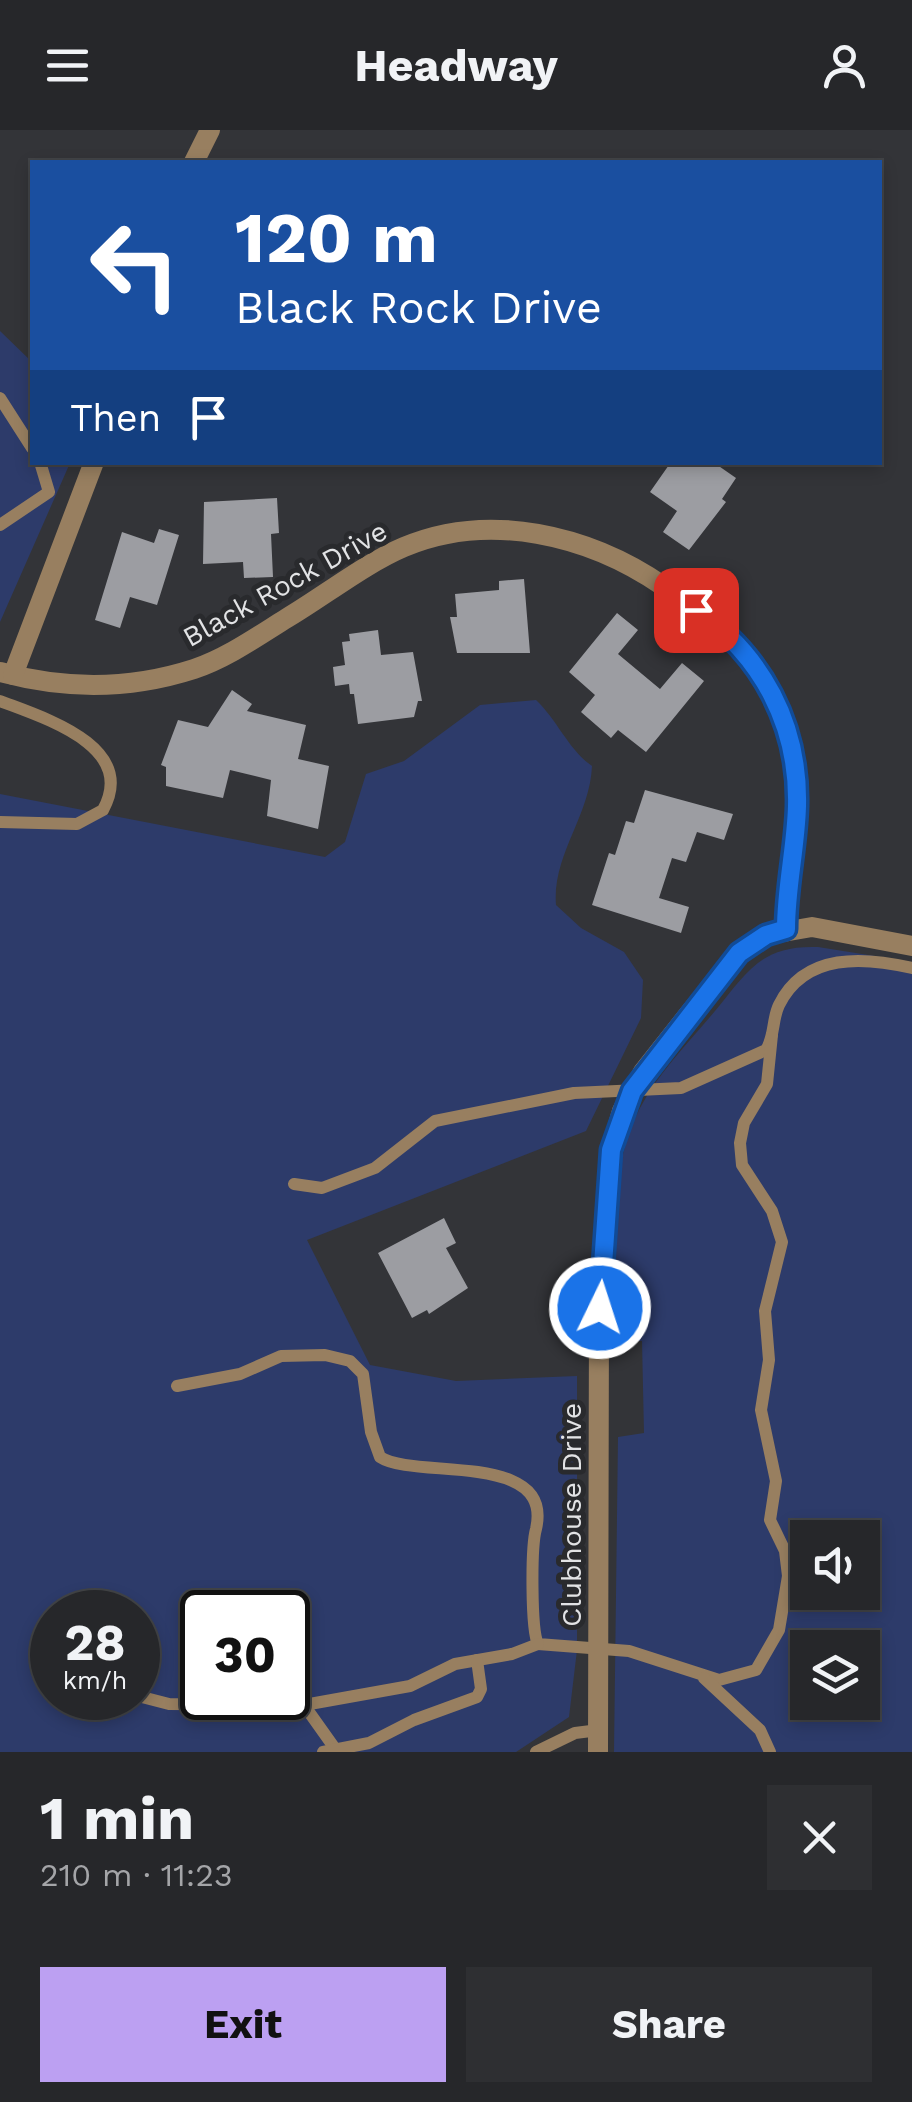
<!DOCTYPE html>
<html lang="en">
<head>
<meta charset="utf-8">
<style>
	body { margin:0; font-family:"Work Sans",sans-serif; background:#2e2f32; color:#f1f3f6; height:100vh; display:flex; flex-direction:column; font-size:38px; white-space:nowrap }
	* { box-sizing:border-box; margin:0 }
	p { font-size:32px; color:#a4a5a8 }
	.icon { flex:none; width:55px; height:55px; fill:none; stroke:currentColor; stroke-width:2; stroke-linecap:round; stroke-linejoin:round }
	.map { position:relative; height:1622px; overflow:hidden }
	.details { display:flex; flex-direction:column; background:#26272a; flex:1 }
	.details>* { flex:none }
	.banner { position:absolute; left:30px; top:30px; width:852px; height:305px; border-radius:0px; box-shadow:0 5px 15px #0003,0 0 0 2px #424447; background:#1a4fa0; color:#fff; overflow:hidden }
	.fabs { position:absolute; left:790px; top:1390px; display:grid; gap:20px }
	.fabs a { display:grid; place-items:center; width:90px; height:90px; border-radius:0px; background:#26272a; box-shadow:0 5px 15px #0003,0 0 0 2px #424447; font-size:50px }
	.speed { position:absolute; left:30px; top:1460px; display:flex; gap:20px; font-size:50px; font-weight:700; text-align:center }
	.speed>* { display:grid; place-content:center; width:130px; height:130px; border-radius:50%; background:#26272a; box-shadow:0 5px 15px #0003,0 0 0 2px #424447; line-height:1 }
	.speed small { font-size:25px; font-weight:400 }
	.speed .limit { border:5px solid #111; border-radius:15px; background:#fff; color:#111 }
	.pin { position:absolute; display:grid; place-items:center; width:85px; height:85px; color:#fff; margin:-42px; border-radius:20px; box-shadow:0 5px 15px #0006 }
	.me { position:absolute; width:110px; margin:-55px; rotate:4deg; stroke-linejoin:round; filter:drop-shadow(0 0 8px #0008) }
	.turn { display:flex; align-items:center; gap:35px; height:210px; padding:0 40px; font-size:45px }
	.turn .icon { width:130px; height:130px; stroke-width:2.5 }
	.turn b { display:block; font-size:70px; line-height:85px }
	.then { display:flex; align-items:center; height:95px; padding:0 40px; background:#0003; gap:20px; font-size:38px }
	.round { display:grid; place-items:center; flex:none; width:105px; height:105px; border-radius:0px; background:#2e2f32 }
	.headline { display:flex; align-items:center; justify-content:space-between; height:170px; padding:0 40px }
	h1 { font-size:60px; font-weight:700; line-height:75px }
	.button { display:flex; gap:20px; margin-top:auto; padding:20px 40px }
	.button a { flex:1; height:115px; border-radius:0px; background:#bca0f2; color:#111; font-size:40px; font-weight:700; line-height:115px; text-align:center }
	.button a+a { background:#2e2f32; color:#f1f3f6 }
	header { display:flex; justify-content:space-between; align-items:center; height:130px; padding:0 40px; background:#26272a; font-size:45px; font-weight:700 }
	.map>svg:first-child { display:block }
</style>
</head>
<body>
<header><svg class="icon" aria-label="menu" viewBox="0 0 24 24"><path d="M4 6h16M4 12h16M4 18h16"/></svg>Headway<svg class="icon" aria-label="person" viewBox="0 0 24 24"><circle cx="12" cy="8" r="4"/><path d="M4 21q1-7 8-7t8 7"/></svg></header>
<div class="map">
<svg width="912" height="1622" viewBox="0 0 912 1622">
	<rect width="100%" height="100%" fill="#333438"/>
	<g fill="#2d3b6a" fill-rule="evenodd">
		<polygon points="0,201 32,232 32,332 70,333 0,492"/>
		<path d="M536,570c22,21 32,49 56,66 -2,50 -40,89 -36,139l25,23 43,24 19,28 -2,38 -55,113 -279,109 63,125 86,16 121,-5v274l-8,67 -53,35h-516v-958l325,63 20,-15 21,-68 38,-13 76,-56zM52,1482h86v86h-86zM202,1482h86v86h-86z"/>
		<path d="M818,817l94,15v790h-298l4,-315 26,-4 -2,-92h-28c1,-74 -9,-166 26,-233 19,-36 49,-66 75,-97 33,-40 46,-66 103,-64zM808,1408h54v54h-54zM808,1518h54v54h-54z"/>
	</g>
	<g fill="#9c9da2">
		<polygon points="671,332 713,332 736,348 722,369 726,372 689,420 663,402 677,381 650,362"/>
		<polygon points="277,368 279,403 271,404 273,447 244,448 243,432 203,434 204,372"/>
		<polygon points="159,399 179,405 157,475 130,467 120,498 95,490 122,402 154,413"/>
		<polygon points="524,449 530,523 457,523 450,487 457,487 455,464 499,460 499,451"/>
		<polygon points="617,483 638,500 618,524 660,559 682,533 704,551 646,622 618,600 611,608 581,582 595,565 569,542"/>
		<polygon points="378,500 381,525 413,522 422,571 418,571 414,587 358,594 354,564 350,564 349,554 335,556 333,537 345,535 342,512 350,511 349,504"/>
		<polygon points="232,560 252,574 247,581 306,595 298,629 329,636 318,699 267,686 271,650 230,640 223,668 166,656 166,637 161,635 178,590 208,597"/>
		<polygon points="645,660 733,684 724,710 697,702 686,732 672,728 659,768 689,777 681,803 592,775 609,723 615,725 626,691 634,693"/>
		<polygon points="444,1088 456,1113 446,1118 468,1158 429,1184 427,1180 412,1188 378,1123"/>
	</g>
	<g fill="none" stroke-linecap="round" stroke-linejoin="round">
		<g stroke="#987f60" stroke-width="12">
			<polyline points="0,268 32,318"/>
			<polyline points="0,395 49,362 40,332"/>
			<path d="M0,571c44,17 138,45 103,109l-26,14 -77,-2"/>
			<path d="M294,1054l28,4 53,-20 60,-47 139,-28 107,-5 85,-38c9,-14 6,-31 13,-45 26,-53 86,-48 133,-37"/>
			<path d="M177,1256l63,-12 41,-18 44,-1 25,6 13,13 8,58 9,25c34,23 174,-7 156,72 -5,18 -5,101 2,115l91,7 90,29 37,-10 23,-40 9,-54 -3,-25 -15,-31 6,-39 -15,-71 8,-50 -4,-49 17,-69 -10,-31 -30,-46 -2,-22 4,-20 23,-39 5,-49"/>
			<polyline points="704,1548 760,1600 770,1622"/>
			<polyline points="138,1566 169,1574 304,1575 410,1556 455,1534 512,1524 538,1514"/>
			<polyline points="304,1575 336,1620"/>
			<polyline points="323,1622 369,1613 414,1590 477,1567 481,1559 477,1530"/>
			<polyline points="536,1622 575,1603 599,1600"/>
		</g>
		<g stroke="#987f60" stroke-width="20">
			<polyline points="194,32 210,0"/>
			<path d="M0,542c66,18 129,18 194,-3 33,-11 64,-33 93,-51 37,-22 79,-55 117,-71 85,-36 185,-12 259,39 83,59 138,111 133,222 -1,41 -10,80 -10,121"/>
			<polyline points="13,545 94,332"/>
			<polyline points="598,1622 599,1175 611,1020 622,981 643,942 688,885 739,823 766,805 812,797 912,816"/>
		</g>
	</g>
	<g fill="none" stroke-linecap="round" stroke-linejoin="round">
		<g stroke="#114b97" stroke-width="25">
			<path id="route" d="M600,1178l11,-158 21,-59 107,-138 27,-18 20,-6c0,-42 10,-82 11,-123 2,-81 -35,-151 -101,-196"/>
		</g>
		<use href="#route" stroke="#1a73e8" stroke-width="18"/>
	</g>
	<g text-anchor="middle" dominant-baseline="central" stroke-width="10" stroke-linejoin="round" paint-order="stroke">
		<g font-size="28" fill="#e2e3e5" stroke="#292a2d">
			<text transform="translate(285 454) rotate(-29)">Black Rock Drive</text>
			<text transform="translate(571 1385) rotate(-90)">Clubhouse Drive</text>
		</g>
	</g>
</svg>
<div class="fabs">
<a><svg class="icon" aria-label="sound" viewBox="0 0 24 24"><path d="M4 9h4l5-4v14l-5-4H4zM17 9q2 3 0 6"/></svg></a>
<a><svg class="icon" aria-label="layers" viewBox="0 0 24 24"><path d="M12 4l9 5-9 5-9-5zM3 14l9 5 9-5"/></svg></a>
</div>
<div class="speed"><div>28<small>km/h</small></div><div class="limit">30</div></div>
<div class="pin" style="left:696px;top:480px;background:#d93025"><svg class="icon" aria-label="arrive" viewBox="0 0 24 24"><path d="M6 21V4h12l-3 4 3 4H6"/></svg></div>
<svg class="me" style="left:600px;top:1178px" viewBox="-20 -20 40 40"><circle r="17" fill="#1a73e8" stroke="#fff" stroke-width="3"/><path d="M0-11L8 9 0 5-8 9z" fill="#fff"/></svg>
<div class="banner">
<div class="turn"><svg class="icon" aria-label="left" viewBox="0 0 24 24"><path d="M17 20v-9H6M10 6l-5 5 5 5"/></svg><div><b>120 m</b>Black Rock Drive</div></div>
<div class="then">Then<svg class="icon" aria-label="arrive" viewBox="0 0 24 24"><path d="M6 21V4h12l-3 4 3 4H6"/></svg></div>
</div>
</div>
<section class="details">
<div class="headline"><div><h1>1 min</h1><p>210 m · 11:23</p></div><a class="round"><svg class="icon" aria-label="close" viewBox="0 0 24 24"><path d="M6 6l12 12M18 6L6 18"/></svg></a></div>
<div class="button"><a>Exit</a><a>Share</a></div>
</section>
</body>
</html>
